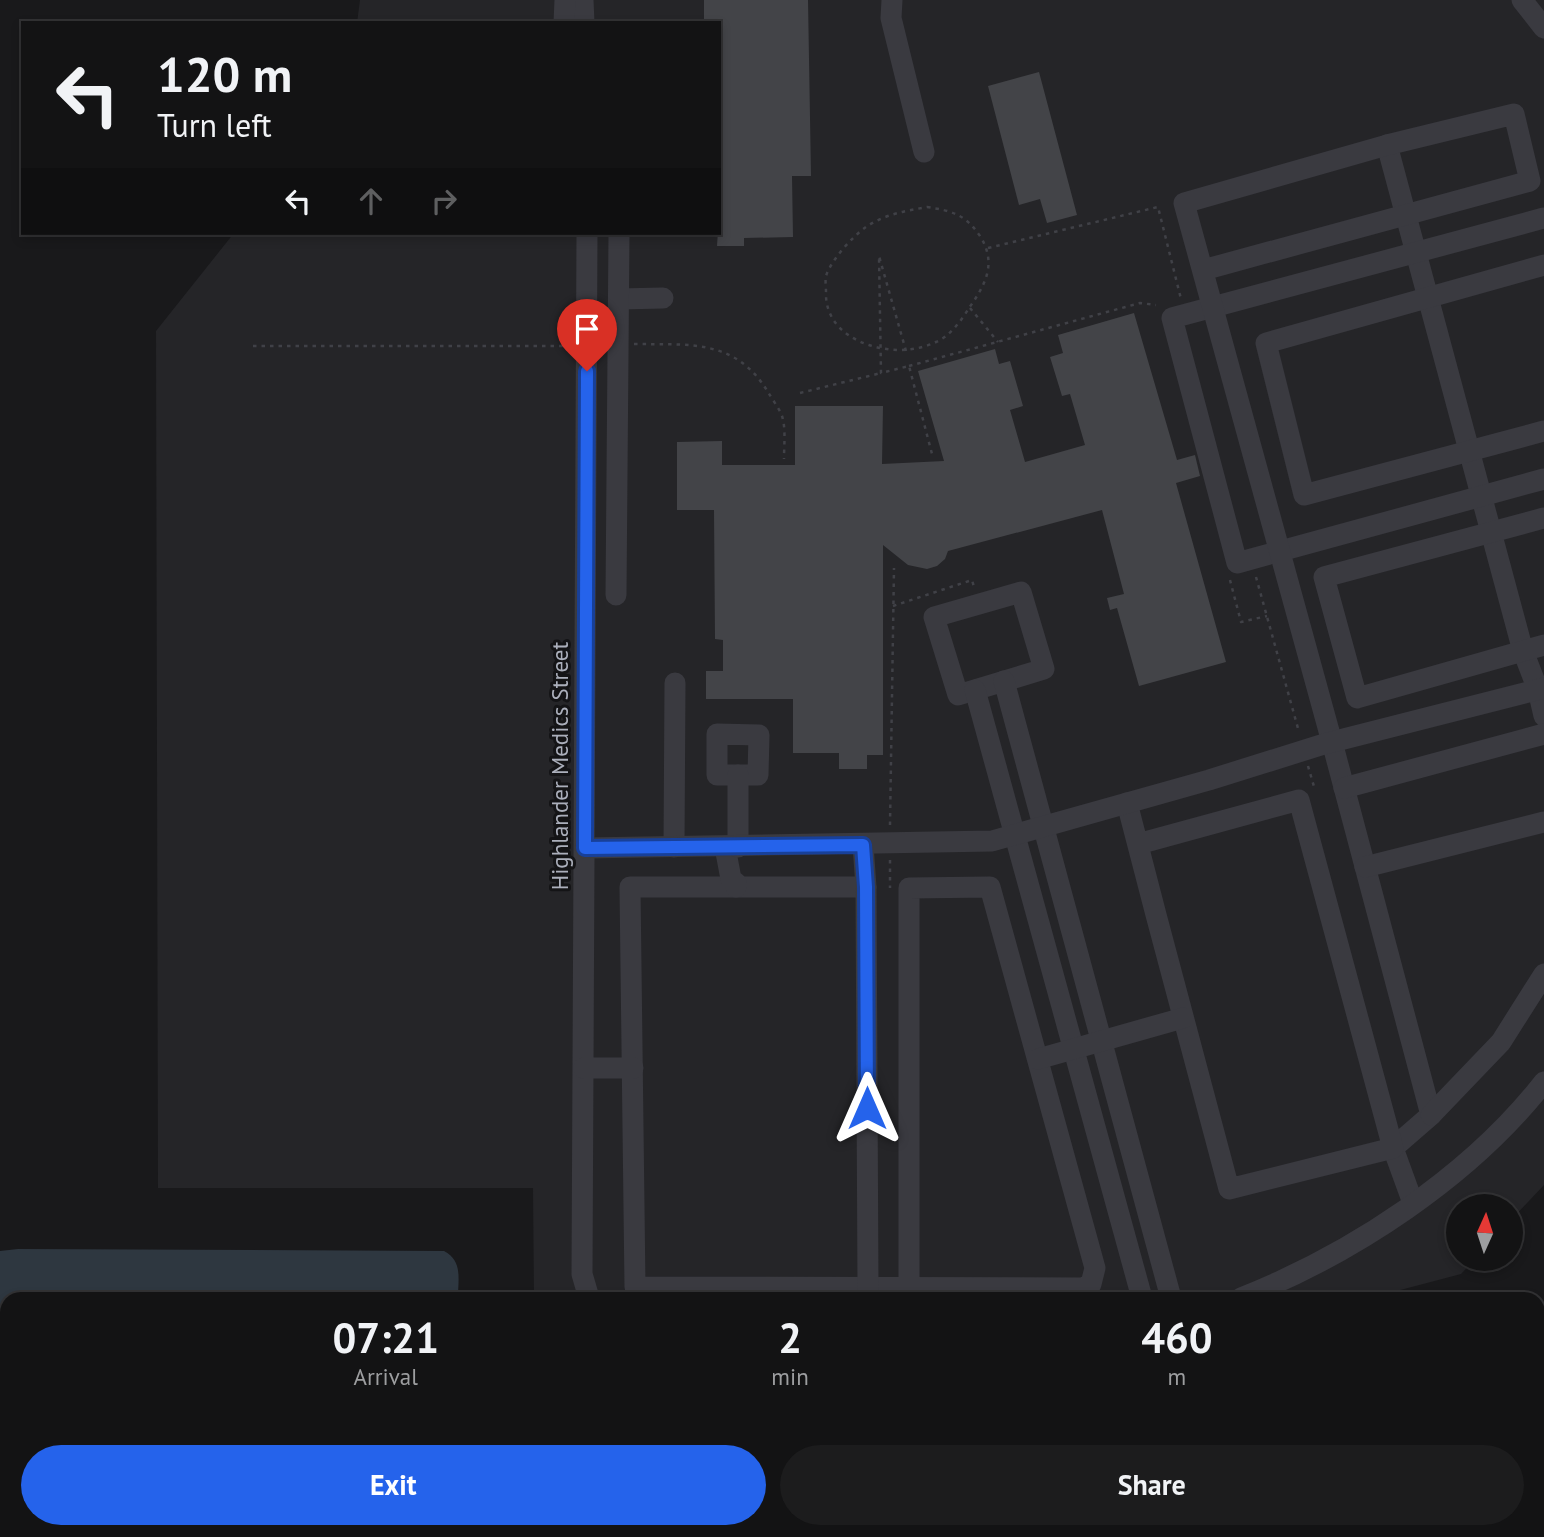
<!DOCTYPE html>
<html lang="en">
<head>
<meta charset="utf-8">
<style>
	body { margin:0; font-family:"PT Sans",sans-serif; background:#1c1c1d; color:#f1f3f6; height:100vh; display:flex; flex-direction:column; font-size:26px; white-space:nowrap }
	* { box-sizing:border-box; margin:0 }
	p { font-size:23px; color:#9d9ea0 }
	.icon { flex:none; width:38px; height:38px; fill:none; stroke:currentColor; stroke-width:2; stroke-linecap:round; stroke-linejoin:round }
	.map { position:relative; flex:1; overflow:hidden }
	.side { position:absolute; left:0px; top:1292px; width:1545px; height:247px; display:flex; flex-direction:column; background:#131314; border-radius:21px 21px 0 0; box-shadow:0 4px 10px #0003,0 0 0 2px #323234 }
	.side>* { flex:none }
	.top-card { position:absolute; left:21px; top:21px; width:700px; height:214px; border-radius:0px; box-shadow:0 4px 10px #0003,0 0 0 2px #323234; background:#131314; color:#f1f3f6; overflow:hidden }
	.needle { width:46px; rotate:3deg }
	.controls { position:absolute; left:1446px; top:1194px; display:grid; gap:14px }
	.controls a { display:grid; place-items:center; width:77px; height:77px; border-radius:50%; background:#131314; box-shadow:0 4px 10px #0003,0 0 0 2px #323234; font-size:35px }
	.pin { position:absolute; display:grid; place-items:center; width:60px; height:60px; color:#fff; margin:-72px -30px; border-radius:50% 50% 50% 0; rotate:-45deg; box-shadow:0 0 7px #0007 }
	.pin .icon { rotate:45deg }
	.me { position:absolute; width:77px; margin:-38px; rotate:0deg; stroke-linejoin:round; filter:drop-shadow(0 0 5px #0008) }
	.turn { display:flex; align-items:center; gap:24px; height:147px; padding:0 21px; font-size:32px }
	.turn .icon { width:91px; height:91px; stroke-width:2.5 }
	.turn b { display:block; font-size:49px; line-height:60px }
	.lanes { display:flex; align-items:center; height:66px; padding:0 21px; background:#0003; justify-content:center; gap:35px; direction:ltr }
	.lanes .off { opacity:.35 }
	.eta { display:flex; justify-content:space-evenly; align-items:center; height:119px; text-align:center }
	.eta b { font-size:42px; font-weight:800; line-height:49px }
	.action { display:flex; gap:14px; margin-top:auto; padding:14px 21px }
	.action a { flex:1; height:80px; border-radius:42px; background:#2563eb; color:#fff; font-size:28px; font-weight:800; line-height:80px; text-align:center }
	.action a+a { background:#1c1c1d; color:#f1f3f6 }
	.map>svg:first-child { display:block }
</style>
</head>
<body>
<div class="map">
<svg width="1544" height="1537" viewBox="0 0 1544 1537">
	<rect width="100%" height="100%" fill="#19191b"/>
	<g fill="#252528">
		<polygon points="360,0 1544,0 1544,1185 1510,1221 1510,1206 1458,1206 1458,1258 1476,1258 1461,1274 1370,1298 534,1298 533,1188 158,1188 156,331 234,233 719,233 719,23 357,23"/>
		<rect x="582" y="1531" width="303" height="6"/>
	</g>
	<path fill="#2e3740" d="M18,1249l426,2c19,10 14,28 14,47h-451v41h-7v-88z"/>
	<g fill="#434448">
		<polygon points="704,0 808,0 811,176 792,176 793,237 744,238 744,246 717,246 719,215 723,215 722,155 719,155 719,23 704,23"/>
		<polygon points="1039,72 1077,215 1047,223 1040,199 1019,205 988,86"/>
		<polygon points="1134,313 1177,460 1195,455 1200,476 1176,483 1226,662 1139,686 1117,608 1110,610 1107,598 1124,594 1102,510 948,551 945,559 937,566 927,569 908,565 883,545 883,755 867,755 867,769 839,769 839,753 793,753 793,699 706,699 706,671 723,671 723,640 715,639 714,510 677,510 677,442 722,441 722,465 795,465 795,406 883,406 882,464 944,461 918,371 995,349 999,364 1010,361 1023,406 1010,410 1025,462 1085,445 1070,394 1062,396 1050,357 1063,353 1058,335"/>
	</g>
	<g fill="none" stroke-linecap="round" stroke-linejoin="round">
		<g stroke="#404147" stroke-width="2.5" stroke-dasharray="3.5 5" stroke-linecap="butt">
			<path d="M927,207c25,4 38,7 53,29 17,27 6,48 -11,72 -8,13 -19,28 -33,34 -21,10 -46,10 -67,3 -25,-8 -44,-26 -43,-53 0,-5 -1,-12 0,-16 5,-16 27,-40 40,-49 19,-13 40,-16 61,-20z"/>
			<polyline points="988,248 1158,207 1181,299"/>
			<polyline points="970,308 998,342"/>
			<path d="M634,344c55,1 101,-6 134,48 4,7 11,16 14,24 4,12 2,30 2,43"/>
			<polyline points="253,346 568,346"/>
			<polyline points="906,351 879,256 881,373 909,366 932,454"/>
			<polyline points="909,366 1140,303 1156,305"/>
			<polyline points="800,393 881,373"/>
			<polyline points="1256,577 1299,732"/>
			<polyline points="1230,580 1241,622 1267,616"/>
			<polyline points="893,606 972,580 974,587"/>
			<polyline points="1308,766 1315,790"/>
			<polyline points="890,825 894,568"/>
			<polyline points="890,860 890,888"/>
		</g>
		<g stroke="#3a3a40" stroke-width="21">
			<polyline points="583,0 584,23"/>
			<polyline points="892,0 891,18 924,152"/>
			<polyline points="1522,0 1544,28"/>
			<polyline points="564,23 565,0"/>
			<polyline points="1387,145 1523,651 1538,690 1544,716"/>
			<polyline points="1544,218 1172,318 1237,563 1544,479"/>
			<polyline points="587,233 582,1274 589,1298"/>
			<polyline points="1544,265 1266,343 1304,495 1544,431"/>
			<polyline points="1203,270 1530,181 1514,114 1387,145 1184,203 1332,742 1431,1115 1393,1148 1413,1203"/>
			<polyline points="619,299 663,298"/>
			<polyline points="1544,518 1324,577 1357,698 1544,645"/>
			<polygon points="1021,592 1044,669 958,695 934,617"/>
			<polyline points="616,595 619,233"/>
			<polyline points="1004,681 1171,1298"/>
			<polyline points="975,690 1142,1298"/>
			<polygon points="717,734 759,735 758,775 717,775"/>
			<polyline points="1344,788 1544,734"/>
			<path d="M1127,803c33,129 68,258 102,386l164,-41 -94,-348 -161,44"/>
			<polyline points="863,845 866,887 630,887 635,1287 1083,1288 1091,1284 1095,1268 990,887 909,888 909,1298"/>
			<polyline points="674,847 675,683"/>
			<polyline points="725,847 731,879 736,883 736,887"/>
			<polyline points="738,847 738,775"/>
			<polyline points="585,848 992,841 1209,780 1324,744 1544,688"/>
			<polyline points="1365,867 1544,822"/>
			<polyline points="866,887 868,1288"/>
			<polyline points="1038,1059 1183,1018"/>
			<polyline points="584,1068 633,1068"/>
			<polyline points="1431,1115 1501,1042 1544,974"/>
			<path d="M1241,1298c111,-44 229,-121 303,-216"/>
			<polyline points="1538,1497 1544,1489"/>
			<polyline points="1208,1531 1211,1537"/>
			<polyline points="1244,1531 1249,1537"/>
			<polyline points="1510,1537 1514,1531"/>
		</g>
	</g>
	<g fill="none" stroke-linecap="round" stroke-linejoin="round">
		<g stroke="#184099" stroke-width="18">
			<polyline id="route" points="587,371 585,848 863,845 866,887 867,1108"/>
		</g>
		<use href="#route" stroke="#2563eb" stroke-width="12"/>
	</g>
	<g text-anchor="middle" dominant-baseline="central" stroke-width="6" stroke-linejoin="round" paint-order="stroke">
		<g font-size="23" fill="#abafbb" stroke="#141416">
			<text transform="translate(559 766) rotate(-90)">Highlander Medics Street</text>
		</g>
	</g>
</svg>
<div class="controls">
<a><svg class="needle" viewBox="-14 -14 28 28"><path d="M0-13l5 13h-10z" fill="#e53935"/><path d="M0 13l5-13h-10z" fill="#9d9ea0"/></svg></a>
</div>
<div class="pin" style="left:587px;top:371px;background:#d93025"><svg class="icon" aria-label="arrive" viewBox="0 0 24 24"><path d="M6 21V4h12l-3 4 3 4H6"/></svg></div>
<svg class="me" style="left:867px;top:1108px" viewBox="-20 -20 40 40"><path d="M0-17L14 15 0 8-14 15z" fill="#2563eb" stroke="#fff" stroke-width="4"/></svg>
<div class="top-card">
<div class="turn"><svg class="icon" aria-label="left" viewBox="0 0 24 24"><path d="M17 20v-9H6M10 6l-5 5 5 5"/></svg><div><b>120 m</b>Turn left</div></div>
<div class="lanes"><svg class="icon" aria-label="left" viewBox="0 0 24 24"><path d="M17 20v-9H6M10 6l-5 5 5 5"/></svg><svg class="icon off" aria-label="ahead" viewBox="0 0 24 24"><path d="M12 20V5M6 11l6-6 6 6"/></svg><svg class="icon off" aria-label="right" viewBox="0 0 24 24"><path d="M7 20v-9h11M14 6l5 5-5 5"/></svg></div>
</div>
<section class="side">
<div class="eta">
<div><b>07:21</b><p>Arrival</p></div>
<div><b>2</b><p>min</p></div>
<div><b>460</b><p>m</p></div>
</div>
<div class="action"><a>Exit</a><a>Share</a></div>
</section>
</div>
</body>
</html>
